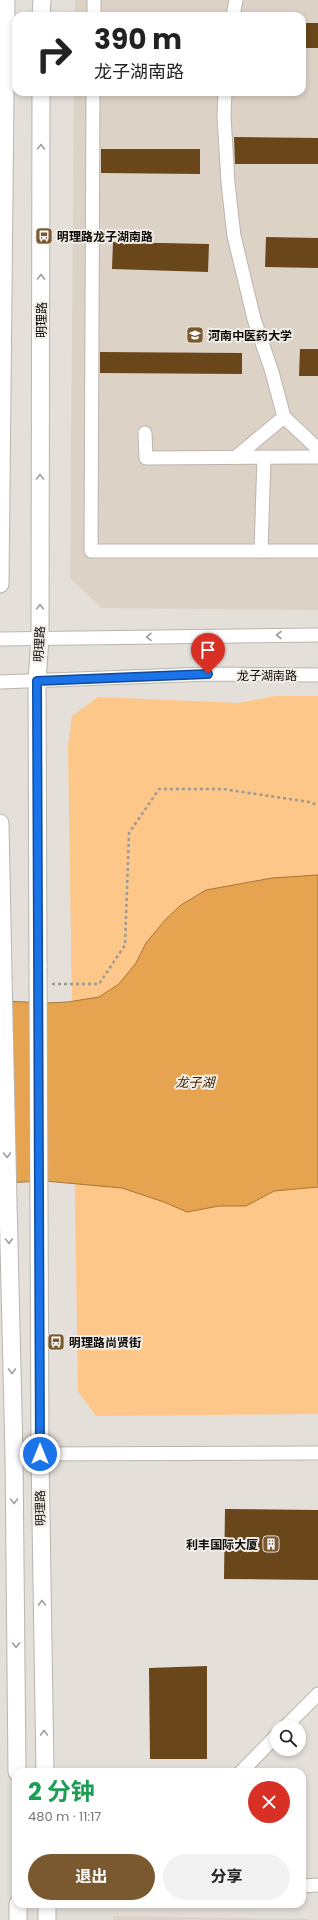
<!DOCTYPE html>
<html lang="zh">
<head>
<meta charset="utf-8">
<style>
	body { margin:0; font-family:Poppins,"Noto Sans SC",sans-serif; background:#f2f2f2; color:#222; height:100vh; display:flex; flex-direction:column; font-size:15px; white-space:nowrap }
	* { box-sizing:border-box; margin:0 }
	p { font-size:13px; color:#767676 }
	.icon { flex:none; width:22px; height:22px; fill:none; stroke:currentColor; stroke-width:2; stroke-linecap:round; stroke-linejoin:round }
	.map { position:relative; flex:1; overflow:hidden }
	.drawer { position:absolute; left:12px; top:1768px; width:294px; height:140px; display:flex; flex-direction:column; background:#fff; border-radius:12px; box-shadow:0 2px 6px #0003 }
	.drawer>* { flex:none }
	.top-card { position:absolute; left:12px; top:12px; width:294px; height:84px; border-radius:12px; box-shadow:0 2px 6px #0003; background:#fff; color:#222; overflow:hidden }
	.fabs { position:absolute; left:270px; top:1720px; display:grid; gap:8px }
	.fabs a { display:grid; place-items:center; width:36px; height:36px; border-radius:50%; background:#fff; box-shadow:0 2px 6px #0003; font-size:20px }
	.pin { position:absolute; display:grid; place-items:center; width:34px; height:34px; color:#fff; margin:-41px -17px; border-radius:50% 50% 50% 0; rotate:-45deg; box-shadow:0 0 4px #0007 }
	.pin .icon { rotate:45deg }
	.me { position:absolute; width:44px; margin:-22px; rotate:0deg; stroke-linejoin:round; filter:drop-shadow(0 0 3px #0008) }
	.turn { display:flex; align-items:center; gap:14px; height:84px; padding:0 16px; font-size:18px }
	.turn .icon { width:52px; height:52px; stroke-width:2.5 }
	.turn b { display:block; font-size:28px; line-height:34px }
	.round { display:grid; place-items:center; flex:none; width:42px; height:42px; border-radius:21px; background:#f2f2f2 }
	.headline { display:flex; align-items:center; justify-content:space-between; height:68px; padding:0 16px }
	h1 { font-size:24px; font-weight:700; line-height:30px; color:#1e9e55 }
	.cta { display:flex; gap:8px; margin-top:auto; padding:8px 16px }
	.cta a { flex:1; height:46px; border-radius:24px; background:#7a5930; color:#fff; font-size:16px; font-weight:700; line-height:46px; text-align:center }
	.cta a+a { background:#f2f2f2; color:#222 }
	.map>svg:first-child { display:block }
</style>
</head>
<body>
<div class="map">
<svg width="318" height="1920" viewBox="0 0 318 1920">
	<rect width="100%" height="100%" fill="#e4dfd9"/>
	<g fill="#ddd2c6">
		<polygon points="75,0 318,0 318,610 102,608 70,578 74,92 302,92 302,16 75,16"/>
		<polygon points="113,1916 309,1919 309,1920 113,1920"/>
	</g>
	<polygon fill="#fdc789" points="276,696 318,696 318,1414 96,1416 78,1391 68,745 72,716 98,697 238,703"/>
	<polygon fill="#e6a350" stroke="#a5763b" points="318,875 318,1187 274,1191 246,1206 219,1206 187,1212 164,1202 122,1188 45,1181 0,1183 3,1001 47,1003 68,1002 99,997 119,984 136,963 146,943 166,919 181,905 206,890 272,878"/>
	<g fill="#69471a">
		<rect x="302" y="23" width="16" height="25"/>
		<polygon points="234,137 318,138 318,164 235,164"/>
		<polygon points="101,149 200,149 200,174 101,173"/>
		<polygon points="266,237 318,238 318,268 265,267"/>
		<polygon points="113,242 209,244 208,272 112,269"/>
		<polygon points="300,349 318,349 318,376 299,376"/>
		<polygon points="100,352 242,353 242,374 100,373"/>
		<polygon points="225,1509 318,1510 318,1580 224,1579"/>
		<polygon points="207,1666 207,1759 150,1759 149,1668"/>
	</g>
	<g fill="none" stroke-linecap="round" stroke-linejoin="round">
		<g stroke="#bab5af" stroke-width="15">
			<g id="minor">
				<polyline points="94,16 94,0"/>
				<polyline points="233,16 236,0"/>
				<polyline points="93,92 91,551 318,551"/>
				<polyline points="225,92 224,116 228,183 234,236 254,319 272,372 284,417 318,449"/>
				<polyline points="145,433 146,458 318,457"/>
				<polyline points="236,457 284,417"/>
				<polyline points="261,551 264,457"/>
				<polyline points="0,639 318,635"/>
				<polyline points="0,682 208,674 318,675"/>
				<polyline points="14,1454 318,1453"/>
				<polyline points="285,1727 318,1694"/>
				<polyline points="241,1772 277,1735"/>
				<polyline points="302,1886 318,1885"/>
			</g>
		</g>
		<g stroke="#bab5af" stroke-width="19">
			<g id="major">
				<polyline points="41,16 42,0"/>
				<polyline points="0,584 6,0"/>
				<polyline points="0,823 3,976"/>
				<polyline points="38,968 37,681 40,638 41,92"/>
				<polyline points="39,1201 40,1454 45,1772"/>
				<polyline points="8,1202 14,1454 17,1772"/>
				<polyline points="47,1904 47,1920"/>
				<polyline points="18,1920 18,1904"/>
			</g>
		</g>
		<polyline stroke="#9d9995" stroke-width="2.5" stroke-dasharray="3 3" stroke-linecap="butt" points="52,984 99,984 125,945 129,833 159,789 223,789 309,802 318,805"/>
		<use href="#minor" stroke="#fff" stroke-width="13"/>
		<use href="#major" stroke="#fff" stroke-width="17"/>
		<g stroke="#bab5af" stroke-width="19" stroke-linecap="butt">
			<g id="major-bridge">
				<polyline points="38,968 39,1201"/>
				<polyline points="3,976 8,1202"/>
			</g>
		</g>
		<use href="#major-bridge" stroke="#fff" stroke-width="17"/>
	</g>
	<defs><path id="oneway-chevron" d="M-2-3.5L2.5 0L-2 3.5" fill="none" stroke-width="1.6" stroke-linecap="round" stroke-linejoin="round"/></defs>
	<g stroke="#9e9e9d">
		<use href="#oneway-chevron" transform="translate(41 147) rotate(-90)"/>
		<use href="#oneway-chevron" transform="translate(41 277) rotate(-90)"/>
		<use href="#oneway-chevron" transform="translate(40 477) rotate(-90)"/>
		<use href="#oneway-chevron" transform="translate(40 607) rotate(-90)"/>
		<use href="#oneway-chevron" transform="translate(279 635) rotate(-180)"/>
		<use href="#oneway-chevron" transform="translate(149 637) rotate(179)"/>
		<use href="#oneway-chevron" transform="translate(7 1155) rotate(89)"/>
		<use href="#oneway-chevron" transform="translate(9 1241) rotate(89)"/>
		<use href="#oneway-chevron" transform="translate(12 1371) rotate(89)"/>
		<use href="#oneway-chevron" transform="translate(14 1501) rotate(89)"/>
		<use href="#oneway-chevron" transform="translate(42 1603) rotate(-91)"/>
		<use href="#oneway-chevron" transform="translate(16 1645) rotate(89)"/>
		<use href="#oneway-chevron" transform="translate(44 1733) rotate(-91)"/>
	</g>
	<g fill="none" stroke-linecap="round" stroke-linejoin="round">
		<g stroke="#114b97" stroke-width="10">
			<polyline id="route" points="40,1454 37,681 208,674"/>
		</g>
		<use href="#route" stroke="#1a73e8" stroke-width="7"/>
	</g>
	<defs>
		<g id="bus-square" transform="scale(0.9)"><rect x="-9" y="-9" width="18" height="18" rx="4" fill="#7a5930" stroke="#f2ece6"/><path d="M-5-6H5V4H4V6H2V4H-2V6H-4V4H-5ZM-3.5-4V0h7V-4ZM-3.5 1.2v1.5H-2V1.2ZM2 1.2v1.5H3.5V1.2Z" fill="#fff"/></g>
		<g id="university-square" transform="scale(0.9)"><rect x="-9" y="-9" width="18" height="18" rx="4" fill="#7a5930" stroke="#f2ece6"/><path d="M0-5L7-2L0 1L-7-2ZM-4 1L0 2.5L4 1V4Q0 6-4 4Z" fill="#fff"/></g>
		<g id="building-square" transform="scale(0.9)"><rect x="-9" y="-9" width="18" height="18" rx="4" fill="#7a5930" stroke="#f2ece6"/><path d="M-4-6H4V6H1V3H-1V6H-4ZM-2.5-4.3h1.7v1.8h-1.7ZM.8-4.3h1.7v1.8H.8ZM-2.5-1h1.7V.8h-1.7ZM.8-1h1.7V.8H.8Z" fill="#fff"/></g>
	</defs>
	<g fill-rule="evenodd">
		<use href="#bus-square" x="44" y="236"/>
		<use href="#university-square" x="195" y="335"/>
		<use href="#bus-square" x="56" y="1342"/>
		<use href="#building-square" x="271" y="1544"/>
	</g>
	<g text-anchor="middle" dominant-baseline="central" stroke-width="4" stroke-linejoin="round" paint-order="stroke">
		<g font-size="12" font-weight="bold" fill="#0d0c0a" stroke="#f2ece6" text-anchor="start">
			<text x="57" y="236">明理路龙子湖南路</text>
			<text x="208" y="335">河南中医药大学</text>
			<text x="69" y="1342">明理路尚贤街</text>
			<text x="258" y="1544" text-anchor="end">利丰国际大厦</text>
		</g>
		<g font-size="12" fill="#0d0c0a" stroke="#f2ece6">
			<text transform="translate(41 320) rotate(-90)">明理路</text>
			<text transform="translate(39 644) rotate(-87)">明理路</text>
			<text x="267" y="675">龙子湖南路</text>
			<text transform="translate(40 1508) rotate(-91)">明理路</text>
		</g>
		<g font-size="13" font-style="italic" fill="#402601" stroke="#f2ece6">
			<text x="195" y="1082">龙子湖</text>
		</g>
	</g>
</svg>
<div class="fabs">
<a><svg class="icon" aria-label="search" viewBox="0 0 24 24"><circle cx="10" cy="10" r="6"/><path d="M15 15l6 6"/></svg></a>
</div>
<div class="pin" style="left:208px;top:674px;background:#d93025"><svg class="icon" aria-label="arrive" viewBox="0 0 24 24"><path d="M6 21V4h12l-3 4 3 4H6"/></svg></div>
<svg class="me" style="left:40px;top:1454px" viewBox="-20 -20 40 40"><circle r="17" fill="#1a73e8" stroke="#fff" stroke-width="3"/><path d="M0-11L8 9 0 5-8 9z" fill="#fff"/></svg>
<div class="top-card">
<div class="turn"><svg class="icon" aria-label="right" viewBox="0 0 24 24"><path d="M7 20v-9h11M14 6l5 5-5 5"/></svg><div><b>390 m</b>龙子湖南路</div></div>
</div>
<section class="drawer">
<div class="headline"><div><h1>2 分钟</h1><p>480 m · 11:17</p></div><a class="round" style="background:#d93025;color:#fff"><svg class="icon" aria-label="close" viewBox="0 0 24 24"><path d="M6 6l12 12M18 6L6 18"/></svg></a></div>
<div class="cta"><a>退出</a><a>分享</a></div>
</section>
</div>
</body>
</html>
